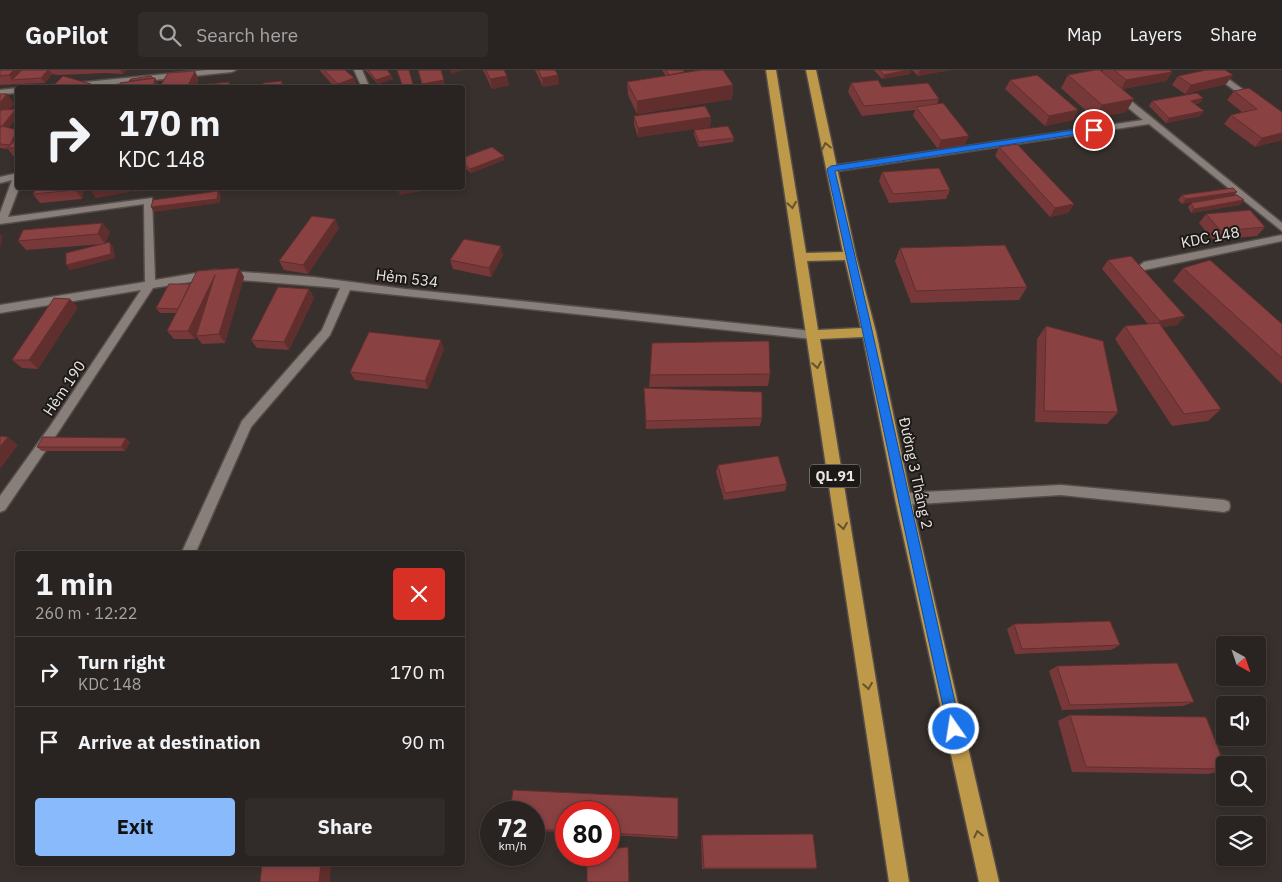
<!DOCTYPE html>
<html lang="en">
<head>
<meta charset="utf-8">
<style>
	body { margin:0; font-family:"IBM Plex Sans",sans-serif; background:#312c2a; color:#f1f3f6; height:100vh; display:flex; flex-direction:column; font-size:19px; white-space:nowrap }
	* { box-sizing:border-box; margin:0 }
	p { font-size:16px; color:#a5a4a5 }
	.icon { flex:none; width:28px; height:28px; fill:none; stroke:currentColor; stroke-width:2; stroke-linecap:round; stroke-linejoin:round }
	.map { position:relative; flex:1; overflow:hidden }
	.details { position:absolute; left:15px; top:481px; width:450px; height:315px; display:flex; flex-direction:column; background:#292421; border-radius:5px; box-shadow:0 2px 8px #0003,0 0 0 1px #45413f }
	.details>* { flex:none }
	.banner { position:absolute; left:15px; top:15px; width:450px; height:105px; border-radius:5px; box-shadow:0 2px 8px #0003,0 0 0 1px #45413f; background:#292421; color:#f1f3f6; overflow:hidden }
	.needle { width:32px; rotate:140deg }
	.tools { position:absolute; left:1216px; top:566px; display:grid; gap:10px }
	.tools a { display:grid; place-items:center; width:50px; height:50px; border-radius:5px; background:#292421; box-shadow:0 2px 8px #0003,0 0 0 1px #45413f; font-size:25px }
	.speed { position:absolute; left:480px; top:731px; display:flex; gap:10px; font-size:25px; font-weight:700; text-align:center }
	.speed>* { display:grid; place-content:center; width:65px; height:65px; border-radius:50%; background:#292421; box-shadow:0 2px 8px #0003,0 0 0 1px #45413f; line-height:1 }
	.speed small { font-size:12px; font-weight:400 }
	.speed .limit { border:8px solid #d22; background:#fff; color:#111 }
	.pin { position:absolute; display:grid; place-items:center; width:42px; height:42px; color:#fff; margin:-21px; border:2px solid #fff; border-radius:50%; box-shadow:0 1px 5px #0007 }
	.me { position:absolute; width:55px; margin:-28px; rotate:347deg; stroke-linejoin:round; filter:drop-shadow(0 0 4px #0008) }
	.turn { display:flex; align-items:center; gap:18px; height:105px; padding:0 20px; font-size:22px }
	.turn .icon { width:65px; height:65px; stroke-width:2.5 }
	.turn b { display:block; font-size:35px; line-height:42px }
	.round { display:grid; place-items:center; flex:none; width:52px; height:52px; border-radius:5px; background:#312c2a }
	.headline { display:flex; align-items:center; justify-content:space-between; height:85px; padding:0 20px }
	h1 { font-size:30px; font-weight:700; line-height:38px }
	.button { display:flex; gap:10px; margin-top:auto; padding:10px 20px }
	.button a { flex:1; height:58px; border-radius:5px; background:#88bafc; color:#111; font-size:20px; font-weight:700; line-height:58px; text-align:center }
	.button a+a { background:#312c2a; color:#f1f3f6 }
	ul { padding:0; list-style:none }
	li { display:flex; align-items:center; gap:15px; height:70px; padding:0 20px; border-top:1px solid #45413f }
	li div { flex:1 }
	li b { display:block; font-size:19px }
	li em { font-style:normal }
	header { display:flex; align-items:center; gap:30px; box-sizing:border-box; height:70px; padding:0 25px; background:#292421; border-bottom:1px solid #45413f }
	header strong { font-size:24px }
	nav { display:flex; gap:28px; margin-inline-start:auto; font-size:18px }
	.search { width:350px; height:45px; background:#312c2a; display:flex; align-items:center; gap:12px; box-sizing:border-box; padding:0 18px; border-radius:5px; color:#a5a4a5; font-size:19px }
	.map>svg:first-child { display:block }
</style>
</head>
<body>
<header>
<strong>GoPilot</strong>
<div class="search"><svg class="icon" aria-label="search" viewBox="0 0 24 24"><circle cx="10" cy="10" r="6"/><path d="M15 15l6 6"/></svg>Search here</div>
<nav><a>Map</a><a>Layers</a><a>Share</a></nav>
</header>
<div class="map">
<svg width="1282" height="812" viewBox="0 0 1282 812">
	<rect width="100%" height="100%" fill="#37302c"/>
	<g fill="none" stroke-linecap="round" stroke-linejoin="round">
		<g stroke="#544d4a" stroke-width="3">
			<g id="minor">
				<polygon points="207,0 236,0 232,2 76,18 41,18 45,16"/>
				<polygon points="354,0 362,0 370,18 362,18"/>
				<polygon points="1207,0 1216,0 1256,29 1249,31"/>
				<polygon points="18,18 18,23 0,24 0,20"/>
				<polygon points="1114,22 1120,22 1282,153 1282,161 1149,54 831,102 826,99 831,96 1143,50 1114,26"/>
				<polygon points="18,103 19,118 8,147 152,128 155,210 215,200 313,207 405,219 812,261 817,265 812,269 350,220 330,265 251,357 195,484 181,484 242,351 322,260 340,218 215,208 153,218 59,361 5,440 0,442 0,426 51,355 141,220 0,243 0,235 145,212 144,134 0,154 0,143 12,110 0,113 0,107"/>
				<polygon points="1282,165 1282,171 1144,200 1139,196 1144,192"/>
				<polygon points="1061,415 1224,430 1229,432 1230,436 1229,440 1224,442 1061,425 903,435 898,433 897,429 898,425 903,423"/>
			</g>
		</g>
		<g stroke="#544d4a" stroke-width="3">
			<path id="highway" d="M766,0h10l30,183 37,-1 -37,-182h10l40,186 20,76 35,167 88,383h-20l-84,-383 -32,-162 -43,2 89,543h-20zM845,190l16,68 -43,2 -11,-69z"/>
		</g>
		<use href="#minor" fill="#887f7a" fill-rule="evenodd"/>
		<use href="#highway" fill="#bf994a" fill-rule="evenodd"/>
	</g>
	<g fill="#773839">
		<polygon points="0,0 127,0 122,4 106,3 58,5 52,4 45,13 0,15"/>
		<polygon points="320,0 345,0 354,8 357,17 335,18 321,2"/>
		<polygon points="365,0 387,0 393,9 378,14"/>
		<polygon points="483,0 504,0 509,15 492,19"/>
		<polygon points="535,0 555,0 559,14 543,17"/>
		<polygon points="662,0 683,0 684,3 733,15 732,29 637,44 628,25 627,12 666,6"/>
		<polygon points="874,0 911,0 910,4 882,9"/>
		<polygon points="912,0 950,0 918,6"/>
		<polygon points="1103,0 1170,0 1172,2 1166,11 1122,19 1126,42 1094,48 1061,18 1068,5 1102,2"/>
		<polygon points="1233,5 1226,14 1185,24 1172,15 1178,6"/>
		<polygon points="1010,10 1078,40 1073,50 1045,56 1005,19"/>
		<polygon points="851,13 882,17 939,29 937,34 965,75 938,79 913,46 915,40 862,46 848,22"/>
		<polygon points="1234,21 1282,42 1282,70 1255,77 1224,54 1231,45 1242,42 1227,30"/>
		<polygon points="0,24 7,24 14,34 9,40 9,58 18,78 18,87 15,88 8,79 0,78"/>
		<polygon points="1203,28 1200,33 1194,34 1200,46 1166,53 1149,36 1152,31"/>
		<polygon points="634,46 711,47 710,57 638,67 634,55"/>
		<polygon points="694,60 734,68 733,72 699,77 694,65"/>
		<polygon points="999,77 1074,134 1068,143 1050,147 995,86"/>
		<polygon points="504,86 504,90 471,103 462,95 462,88"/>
		<polygon points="882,102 950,120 946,129 889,133 879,111"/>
		<polygon points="84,118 82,129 40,133 33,124"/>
		<polygon points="1237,122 1233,125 1244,130 1240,135 1191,143 1188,137 1191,133 1197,131 1182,134 1178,130 1182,125"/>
		<polygon points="1206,144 1265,157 1257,166 1213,170 1199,153"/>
		<polygon points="335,149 339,158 308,204 284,200 279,191"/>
		<polygon points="102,153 110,162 105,173 113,177 115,188 70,200 103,174 26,180 18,171"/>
		<polygon points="900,178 1027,217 1019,230 911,233 895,191"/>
		<polygon points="503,185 491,207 453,199 450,190"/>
		<polygon points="1108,190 1185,246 1177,255 1162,257 1221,339 1208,351 1172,356 1115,269 1125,256 1148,254 1102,199"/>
		<polygon points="239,198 244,207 225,273 202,274 196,266 195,269 174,269 167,261 176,243 160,243 156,238 190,214"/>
		<polygon points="1183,198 1282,254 1282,314 1173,211"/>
		<polygon points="309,219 314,228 289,280 257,278 251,270"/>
		<polygon points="78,237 38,299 22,298 12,290"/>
		<polygon points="1046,256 1118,342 1107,354 1035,352 1037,269"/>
		<polygon points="444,279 428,319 355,310 350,302"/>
		<polygon points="770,304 768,316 649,317 650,305"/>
		<polygon points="644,318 762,348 760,356 646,359"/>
		<polygon points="130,372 125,381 42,381 37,377"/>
		<polygon points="718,395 787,414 785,421 724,430 716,402"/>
		<polygon points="1014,554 1120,575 1111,580 1015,584 1007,559"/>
		<polygon points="1057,596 1194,632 1183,636 1062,640 1049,601"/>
		<polygon points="1070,645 1225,700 1209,704 1072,702 1058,651"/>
		<polygon points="513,720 678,728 678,767 677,769 609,765 609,742 566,742 566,762 534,761 534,742 510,742"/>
		<polygon points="702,765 817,798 813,799 702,799 701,767"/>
	</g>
	<g fill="#612e2e">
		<polygon points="14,0 29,0 12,10 9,5"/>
		<polygon points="48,0 49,0 52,4 45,13 41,8"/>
		<polygon points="120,0 127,0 122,4"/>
		<polygon points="450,0 464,0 451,4"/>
		<polygon points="908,0 911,0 910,4 882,9 884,5"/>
		<polygon points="920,0 950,0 918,6"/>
		<polygon points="195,1 199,10 196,18 187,18"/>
		<polygon points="1172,2 1166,11 1121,19 1126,10"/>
		<polygon points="391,5 393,9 378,14 376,10"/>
		<polygon points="558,5 559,14 543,17 542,8"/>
		<polygon points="1233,5 1226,14 1185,24 1191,15"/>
		<polygon points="507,6 509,15 492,19 490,9"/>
		<polygon points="155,8 160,18 123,18"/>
		<polygon points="354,8 357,17 339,18 338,14"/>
		<polygon points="444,10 446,18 423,18 422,14"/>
		<polygon points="282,11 284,18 281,18"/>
		<polygon points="91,14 93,18 87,18"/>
		<polygon points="733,15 732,29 637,44 637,31"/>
		<polygon points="7,24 14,34 0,51 0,33"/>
		<polygon points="1203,28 1200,33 1187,35 1191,31"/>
		<polygon points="1134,29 1126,42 1094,48 1102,35"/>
		<polygon points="16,39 18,41 18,47 6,61 2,56"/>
		<polygon points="1078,40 1073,50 1045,56 1049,46"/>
		<polygon points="1204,41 1200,46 1166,53 1169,48"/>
		<polygon points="711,47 710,57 638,67 638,58"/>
		<polygon points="17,60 18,71 14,78 10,75"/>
		<polygon points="1282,63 1282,70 1255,77 1262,68"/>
		<polygon points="969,66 965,75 938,79 941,70"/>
		<polygon points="504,86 504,90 471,103 470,99"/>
		<polygon points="75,118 84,118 82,129 75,120"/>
		<polygon points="96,118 163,118 133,122 131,118 130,122 96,128 89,119"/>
		<polygon points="397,118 428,118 428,120 400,125"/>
		<polygon points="218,121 221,125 220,133 154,142 151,137"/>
		<polygon points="1237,122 1233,126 1182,134 1186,129"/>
		<polygon points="1244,130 1240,135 1191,143 1194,139"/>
		<polygon points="1074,134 1068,143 1050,147 1055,138"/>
		<polygon points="335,149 339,158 308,204 303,195"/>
		<polygon points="102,153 110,162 105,174 98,164"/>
		<polygon points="0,164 2,166 1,176 0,175"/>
		<polygon points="110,172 113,177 115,188 70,200 66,195"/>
		<polygon points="501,176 503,185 491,207 489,198"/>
		<polygon points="239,198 244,207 225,273 219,264"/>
		<polygon points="215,205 221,214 195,269 188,261"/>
		<polygon points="309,219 314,228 289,280 284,272"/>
		<polygon points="70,229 78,237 38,299 29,290"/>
		<polygon points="1185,246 1177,255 1153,259 1160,251"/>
		<polygon points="441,270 444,279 428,319 425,311"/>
		<polygon points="8,367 18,375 0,399 0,377"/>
		<polygon points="126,368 130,372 125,381 121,377"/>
		<polygon points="321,794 331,794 330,812 319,812"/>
	</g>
	<g fill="#8a4142" stroke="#612e2e">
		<polygon points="0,0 14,0 9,5 0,6"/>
		<polygon points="22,0 48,0 41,8 12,10"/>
		<polygon points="324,0 345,0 354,8 338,14"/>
		<polygon points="368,0 387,0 391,5 376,10"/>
		<polygon points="397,0 409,0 414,18 403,18"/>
		<polygon points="418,0 441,0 444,10 422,14"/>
		<polygon points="486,0 504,0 507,6 490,9"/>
		<polygon points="538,0 555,0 558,5 542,8"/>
		<polygon points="666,0 683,0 684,2 669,5"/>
		<polygon points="701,0 723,0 733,15 637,31 627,12"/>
		<polygon points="879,0 908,0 884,5"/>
		<polygon points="1095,0 1100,0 1134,29 1102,35 1068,5"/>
		<polygon points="1114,0 1170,0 1172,2 1126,10"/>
		<polygon points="1206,0 1225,0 1233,5 1191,15 1178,6"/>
		<polygon points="195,1 187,18 159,18 168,3"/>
		<polygon points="1037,5 1078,40 1049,46 1010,10"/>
		<polygon points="63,6 91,14 87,18 51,18"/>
		<polygon points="151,6 153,8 129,11 131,9"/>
		<polygon points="155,8 153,18 119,18 120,13"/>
		<polygon points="878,10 882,17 928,13 939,29 864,36 851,13"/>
		<polygon points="282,11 281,18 263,18 263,13"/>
		<polygon points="229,12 229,18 208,18 208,14"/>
		<polygon points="1249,18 1282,42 1282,63 1262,68 1231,45 1257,39 1234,21"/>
		<polygon points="1197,23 1203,28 1191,31 1204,41 1169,48 1152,31"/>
		<polygon points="0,24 7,24 0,33"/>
		<polygon points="943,33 969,66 941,70 916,37"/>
		<polygon points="705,36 711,47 638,58 634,46"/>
		<polygon points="16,39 2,56 0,57 0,42 1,40"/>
		<polygon points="2,56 17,60 10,75 0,74 0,59"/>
		<polygon points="728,56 734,68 699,72 694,60"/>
		<polygon points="18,68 18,78 7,78"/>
		<polygon points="1017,74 1074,134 1055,138 999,77"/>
		<polygon points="492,77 504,86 470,99 462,92 462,88"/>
		<polygon points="939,98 950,120 893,124 882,102"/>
		<polygon points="36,118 75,118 75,120 33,124"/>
		<polygon points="1233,118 1237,122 1186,129 1182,125"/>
		<polygon points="218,121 217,129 151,137 153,130"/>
		<polygon points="1237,125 1244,130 1194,139 1191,133"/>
		<polygon points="1250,140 1265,157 1221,161 1206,144"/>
		<polygon points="312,146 335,149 303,195 279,191"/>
		<polygon points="102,153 98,164 18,171 23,160"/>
		<polygon points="464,169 501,176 489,198 450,190"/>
		<polygon points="110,172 111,184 66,195 66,183"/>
		<polygon points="1005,175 1027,217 916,221 900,178"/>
		<polygon points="1131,186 1185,246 1160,251 1108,190"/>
		<polygon points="1210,190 1282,254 1282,288 1183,198"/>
		<polygon points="239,198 219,264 196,266 215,205 188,261 167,261 197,201"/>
		<polygon points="169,214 190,214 178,239 156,238"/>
		<polygon points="278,217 309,219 284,272 251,270"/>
		<polygon points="54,228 70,229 29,290 12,290"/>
		<polygon points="1159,253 1221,339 1184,344 1125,256"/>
		<polygon points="1046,256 1103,271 1118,342 1044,341"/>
		<polygon points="369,262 441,270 425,311 350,302"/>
		<polygon points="769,271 770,304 650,305 652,273"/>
		<polygon points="644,318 762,322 762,348 646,351"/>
		<polygon points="0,366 8,367 0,377"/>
		<polygon points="43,367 126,368 121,377 37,377"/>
		<polygon points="778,386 787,414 725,423 718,395"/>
		<polygon points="1110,551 1120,575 1022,579 1014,554"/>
		<polygon points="1177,593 1194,632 1070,635 1057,596"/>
		<polygon points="1070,645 1206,647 1225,696 1225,699 1086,697"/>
		<polygon points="513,720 678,728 678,767 609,763 609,742 566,742 566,761 534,759 534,742 510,742"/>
		<polygon points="813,764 817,798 704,798 702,765"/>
		<polygon points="628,777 629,812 587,812 587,785 609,785 609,779"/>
		<polygon points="262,794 321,794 319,812 260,812"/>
	</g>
	<defs><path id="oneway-chevron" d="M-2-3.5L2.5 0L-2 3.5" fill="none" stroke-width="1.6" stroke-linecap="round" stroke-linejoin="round" transform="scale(1.25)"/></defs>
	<g stroke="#65532e">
		<use href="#oneway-chevron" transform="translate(826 76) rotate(-102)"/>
		<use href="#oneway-chevron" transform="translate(792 135) rotate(81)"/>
		<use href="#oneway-chevron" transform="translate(817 295) rotate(81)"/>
		<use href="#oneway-chevron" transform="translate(843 456) rotate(81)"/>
		<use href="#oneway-chevron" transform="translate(868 616) rotate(81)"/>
		<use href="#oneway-chevron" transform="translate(978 764) rotate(-103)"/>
	</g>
	<path fill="#1a73e8" stroke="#114b97" d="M1094,57l3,1v3l-262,40c44,185 84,372 126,558l-2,5 -5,2 -4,-2 -2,-5c-42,-187 -79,-374 -121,-560l4,-3z"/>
	<g text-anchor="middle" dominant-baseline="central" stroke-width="4" stroke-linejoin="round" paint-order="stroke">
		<rect fill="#1c1917" stroke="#aca8a6" stroke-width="1" x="810" y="394.5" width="50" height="23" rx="4"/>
		<g font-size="14" font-weight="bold" fill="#eae5e3">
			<text x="835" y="406">QL.91</text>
		</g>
		<g font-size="15" fill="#eae5e3" stroke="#1c1917">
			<text transform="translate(1210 167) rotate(-11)">KDC 148</text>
			<text transform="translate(407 208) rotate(7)">Hẻm 534</text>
			<text transform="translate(64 318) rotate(-56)">Hẻm 190</text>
			<text transform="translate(916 403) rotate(78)">Đường 3 Tháng 2</text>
		</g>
	</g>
</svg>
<div class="tools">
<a><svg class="needle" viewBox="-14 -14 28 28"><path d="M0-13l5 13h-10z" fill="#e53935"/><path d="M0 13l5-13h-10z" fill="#a5a4a5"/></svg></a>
<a><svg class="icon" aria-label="sound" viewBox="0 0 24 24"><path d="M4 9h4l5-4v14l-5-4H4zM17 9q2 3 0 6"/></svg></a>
<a><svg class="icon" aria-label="search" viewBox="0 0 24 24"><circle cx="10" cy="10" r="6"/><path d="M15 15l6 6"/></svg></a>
<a><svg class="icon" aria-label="layers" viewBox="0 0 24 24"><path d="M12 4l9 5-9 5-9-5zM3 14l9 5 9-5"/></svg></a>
</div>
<div class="speed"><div>72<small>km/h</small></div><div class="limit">80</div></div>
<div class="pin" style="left:1094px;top:60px;background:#d93025"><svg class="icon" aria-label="arrive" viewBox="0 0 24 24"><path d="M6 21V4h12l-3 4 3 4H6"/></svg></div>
<svg class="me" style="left:954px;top:659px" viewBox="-20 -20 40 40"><circle r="17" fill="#1a73e8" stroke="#fff" stroke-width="3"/><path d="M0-11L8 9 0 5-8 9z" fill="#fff"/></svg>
<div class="banner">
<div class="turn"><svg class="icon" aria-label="right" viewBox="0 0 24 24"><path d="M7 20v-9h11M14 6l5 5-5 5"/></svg><div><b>170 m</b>KDC 148</div></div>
</div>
<section class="details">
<div class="headline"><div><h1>1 min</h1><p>260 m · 12:22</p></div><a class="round" style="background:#d93025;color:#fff"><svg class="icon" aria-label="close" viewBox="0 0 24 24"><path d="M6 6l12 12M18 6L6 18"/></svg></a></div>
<ul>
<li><svg class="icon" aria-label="right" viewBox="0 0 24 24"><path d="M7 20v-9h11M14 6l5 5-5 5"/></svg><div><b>Turn right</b><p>KDC 148</p></div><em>170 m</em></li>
<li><svg class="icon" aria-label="arrive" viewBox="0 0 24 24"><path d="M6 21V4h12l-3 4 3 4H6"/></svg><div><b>Arrive at destination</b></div><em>90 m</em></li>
</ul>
<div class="button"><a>Exit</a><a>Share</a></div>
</section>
</div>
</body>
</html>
